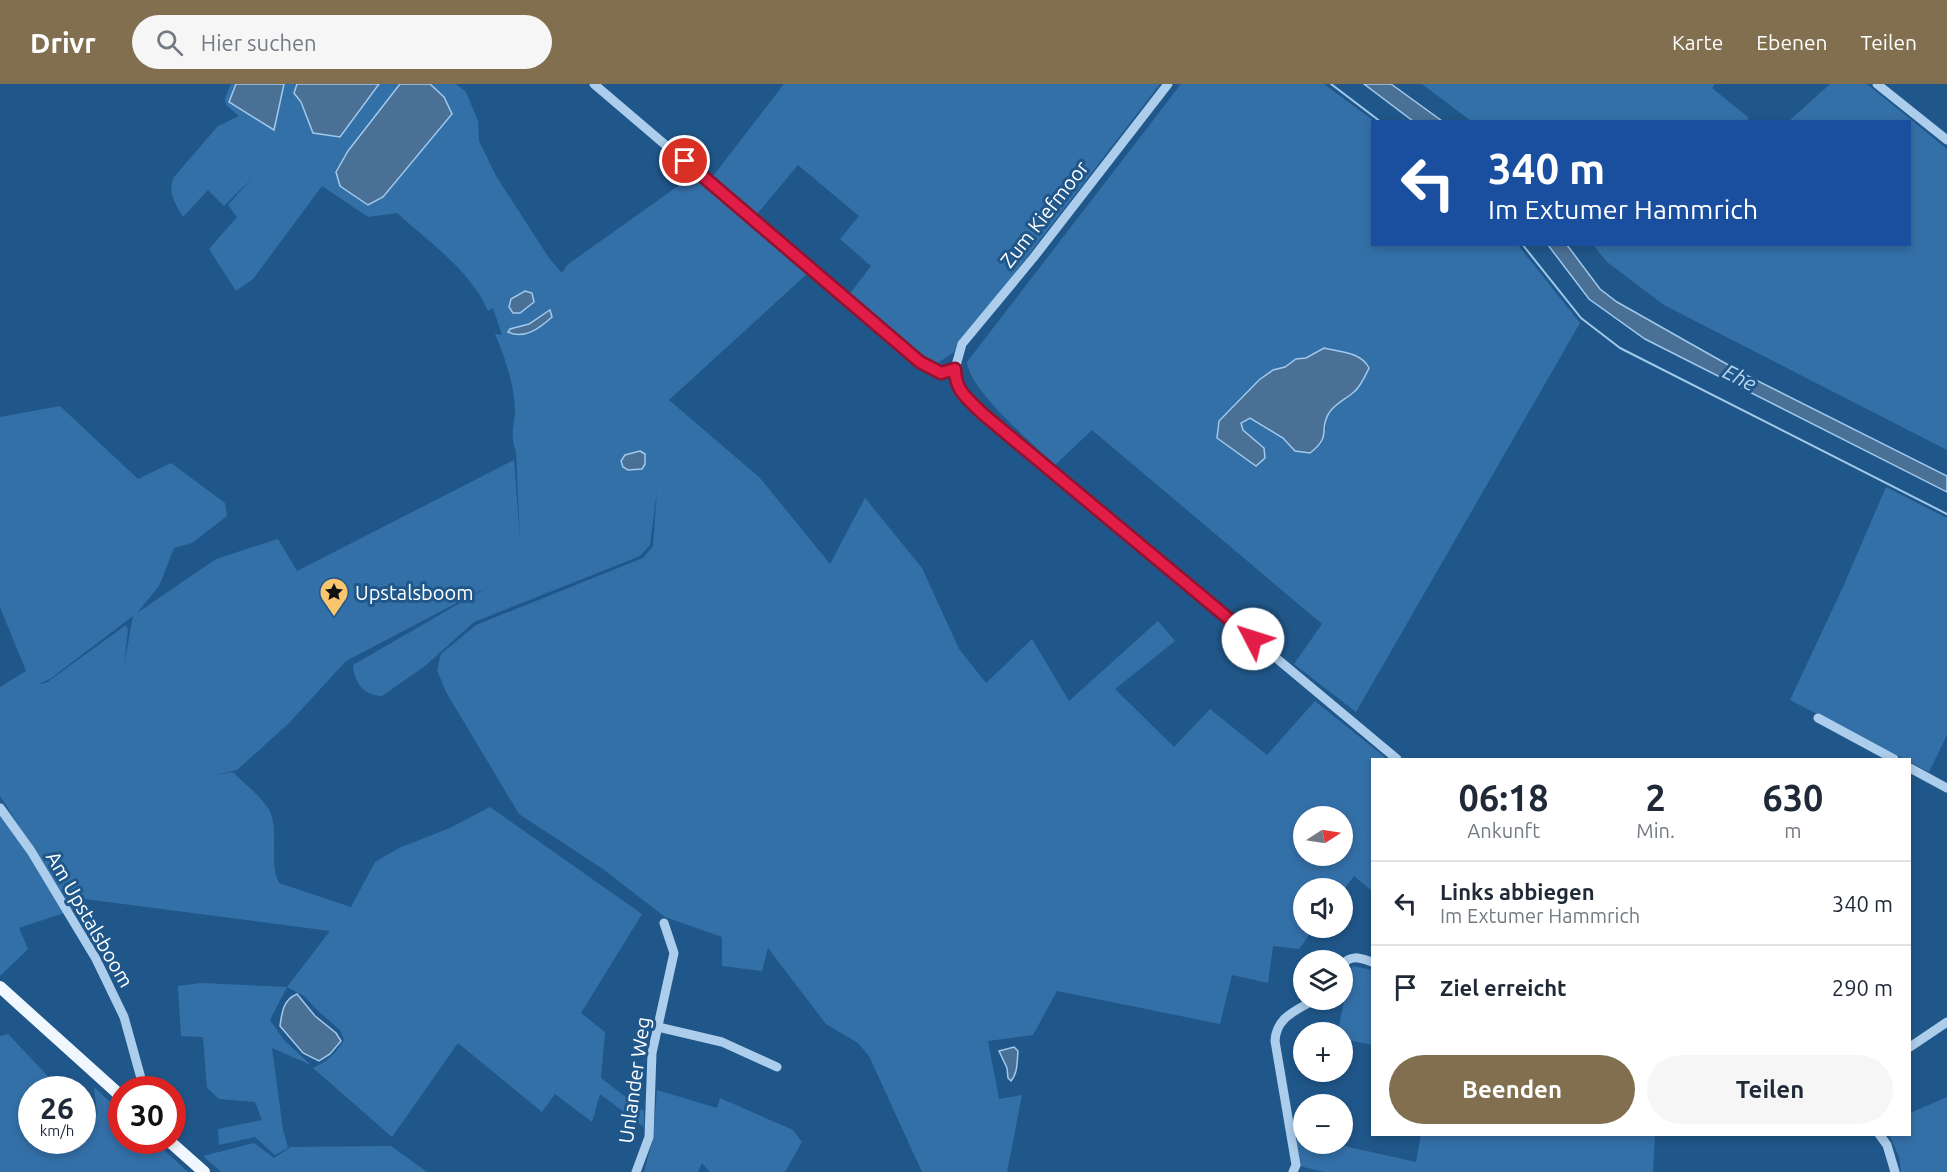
<!DOCTYPE html>
<html lang="de">
<head>
<meta charset="utf-8">
<style>
	body { margin:0; font-family:Ubuntu,sans-serif; background:#f6f6f7; color:#1f2937; height:100vh; display:flex; flex-direction:column; font-size:22px; white-space:nowrap }
	* { box-sizing:border-box; margin:0 }
	p { font-size:20px; color:#747a83 }
	.icon { flex:none; width:33px; height:33px; fill:none; stroke:currentColor; stroke-width:2; stroke-linecap:round; stroke-linejoin:round }
	.map { position:relative; flex:1; overflow:hidden }
	.panel { position:absolute; left:1371px; top:674px; width:540px; height:378px; display:flex; flex-direction:column; background:#fff; border-radius:0px; box-shadow:0 3px 9px #0003 }
	.panel>* { flex:none }
	.banner { position:absolute; left:1371px; top:36px; width:540px; height:126px; border-radius:0px; box-shadow:0 3px 9px #0003; background:#1a4fa0; color:#fff; overflow:hidden }
	.needle { width:39px; rotate:78deg }
	.buttons { position:absolute; left:1293px; top:722px; display:grid; gap:12px }
	.buttons a { display:grid; place-items:center; width:60px; height:60px; border-radius:50%; background:#fff; box-shadow:0 3px 9px #0003; font-size:30px }
	.speed { position:absolute; left:18px; top:992px; display:flex; gap:12px; font-size:30px; font-weight:700; text-align:center }
	.speed>* { display:grid; place-content:center; width:78px; height:78px; border-radius:50%; background:#fff; box-shadow:0 3px 9px #0003; line-height:1 }
	.speed small { font-size:15px; font-weight:400 }
	.speed .limit { border:9px solid #d22; background:#fff; color:#111 }
	.pin { position:absolute; display:grid; place-items:center; width:51px; height:51px; color:#fff; margin:-26px; border:3px solid #fff; border-radius:50%; box-shadow:0 2px 6px #0007 }
	.me { position:absolute; width:66px; margin:-33px; rotate:310deg; stroke-linejoin:round; filter:drop-shadow(0 0 4px #0008) }
	.turn { display:flex; align-items:center; gap:21px; height:126px; padding:0 18px; font-size:27px }
	.turn .icon { width:78px; height:78px; stroke-width:2.5 }
	.turn b { display:block; font-size:42px; line-height:51px }
	.eta { display:flex; justify-content:space-evenly; align-items:center; height:102px; text-align:center }
	.eta b { font-size:36px; font-weight:700; line-height:42px }
	.primary-button { display:flex; gap:12px; margin-top:auto; padding:12px 18px }
	.primary-button a { flex:1; height:69px; border-radius:36px; background:#816f4f; color:#fff; font-size:24px; font-weight:700; line-height:69px; text-align:center }
	.primary-button a+a { background:#f6f6f7; color:#1f2937 }
	ul { padding:0; list-style:none }
	li { display:flex; align-items:center; gap:18px; height:84px; padding:0 18px; border-top:2px solid #e0e1e3 }
	li div { flex:1 }
	li b { display:block; font-size:22px }
	li em { font-style:normal }
	header { display:flex; align-items:center; gap:36px; box-sizing:border-box; height:84px; padding:0 30px; background:#816f4f; color:#fff }
	header strong { font-size:28px }
	nav { display:flex; gap:33px; margin-inline-start:auto; font-size:21px }
	.search { width:420px; height:54px; background:#f6f6f7; display:flex; align-items:center; gap:15px; box-sizing:border-box; padding:0 21px; border-radius:33px; color:#747a83; font-size:22px }
	.map>svg:first-child { display:block }
</style>
</head>
<body>
<header>
<strong>Drivr</strong>
<div class="search"><svg class="icon" aria-label="search" viewBox="0 0 24 24"><circle cx="10" cy="10" r="6"/><path d="M15 15l6 6"/></svg>Hier suchen</div>
<nav><a>Karte</a><a>Ebenen</a><a>Teilen</a></nav>
</header>
<div class="map">
<svg width="1947" height="1088" viewBox="0 0 1947 1088">
	<rect width="100%" height="100%" fill="#20578a"/>
	<g fill="#3470a8" fill-rule="evenodd">
		<path d="M231,0h5l-7,18 44,28 11,-46h13l-3,9 7,9 12,31 27,4 39,-53h21l-52,67 85,-65 -3,-2h26l10,8 12,29 1,20 17,35 53,82 13,15 5,-8 125,-89 116,97 -139,127 91,78 70,86 35,-66 57,70 37,81 27,34 46,-44 37,62 89,-80 17,20 -60,48 59,58 36,-38 57,46 48,-54 72,58h-15v132l-18,-15 -11,15 -1,-3h-38v39h11l-16,22 -26,-3 -5,37 -36,-8 -12,49 -163,-33 -24,44 -45,6 11,58 23,-4 -15,77h-85l-53,-116 -11,-13 -32,-19 -58,-76 -6,23 -40,-5v-29l-57,-20 -62,-48 -84,-55 -73,-122 -9,-22 4,-16 35,-29 167,-67 10,-12 4,-56 -7,55 -10,11 -166,66 -49,44 -43,30c-18,0 -28,-14 -29,-31l140,-81 -147,77 -57,62 -52,47 -22,5 18,-3c11,12 28,24 36,38 11,19 -1,52 10,73l72,24 24,-45 24,-14 51,-20 40,-21 152,107 -61,99 24,19 -4,46 43,33v16l-44,-33 -8,28 -37,-28 -13,18 -84,-69 -66,94 -79,-69c14,-6 23,-15 31,-28l-4,-10 -21,-18 -15,-16 -17,-9 -17,33 14,20 27,25 -39,-17 11,82 5,18 -13,7 -20,-18 -36,8 -1,-16 44,-9 -7,-18 -36,-3 -12,-11 -4,-51 -22,-1 -3,-50 24,-3 85,4 43,-56 -245,-32 -3,3 -4,-2 4,7 -63,21 9,21 -28,27v-172l3,-1 17,23 -20,-30v-109l26,-16 -26,-64v-190l60,-11 78,73 33,-16 54,40 2,13 -35,27 -18,5 -15,38 -22,27 79,-54 62,-20 19,32 217,-111 6,79 -4,-88c-7,-15 -1,-26 -1,-42 -1,-25 -10,-52 -20,-75l7,1 -9,-27 -5,3c-17,-40 -59,-69 -91,-98l-29,4 -46,-31 -69,93 -17,12 -27,-42 28,-32 -9,-12 25,-28 -29,29 -16,-16 -25,27c-8,-14 -16,-24 -9,-40l44,-51 21,-10 -13,-11 -1,-7zM133,532l-9,50 4,-36 -2,-5 -80,58 -8,1 12,-5zM1304,732h38v39h-38z"/>
		<polygon points="784,0 1160,0 953,269 936,280 923,275 849,211 871,182 840,155 859,132 798,81 757,130 713,92"/>
		<path d="M1181,0h143l50,37 -2,123 146,1 62,78 -224,389 -62,-48 28,-40 -230,-194 -37,35c-22,-21 -86,-75 -88,-103zM1312,269l19,57 -5,9v10l-31,22 -12,-13 -33,-20 -9,5 2,7 8,8 -32,-17 26,-27 28,-24 12,-3 11,-8 10,-1z"/>
		<polygon points="1422,0 1715,0 1712,4 1749,34 1746,38 1471,37"/>
		<polygon points="1830,0 1867,0 1947,65 1947,366 1664,221 1607,178 1593,161 1910,160 1910,38 1789,37"/>
		<polygon points="1886,403 1947,434 1947,651 1929,688 1910,678 1910,675 1904,675 1790,616 1843,503"/>
		<polygon points="1353,882 1372,886 1372,961 1343,955 1342,948 1338,948 1349,890"/>
		<polygon points="8,950 60,1005 32,1005 32,1056 82,1056 83,1028 86,1031 97,1030 94,1003 121,1028 122,1056 153,1056 188,1088 0,1088 0,952"/>
		<polygon points="657,1006 717,1024 720,1014 793,1046 802,1058 785,1088 710,1088 702,1079 698,1088 644,1088 653,1054"/>
		<polygon points="1947,1013 1947,1088 1901,1088 1899,1073 1889,1050 1910,1050 1910,1029"/>
		<polygon points="1421,1050 1655,1050 1653,1088 1325,1088 1299,1082 1296,1051 1303,1053 1304,1059 1331,1059 1416,1078"/>
		<polygon points="254,1059 274,1074 291,1063 391,1062 427,1088 221,1088 203,1072"/>
	</g>
	<g fill="#4a7095" stroke="#a0c9ed" stroke-width="1.5">
		<polygon points="236,0 284,0 274,46 229,18"/>
		<polygon points="297,0 379,0 340,53 313,49 301,18 294,9"/>
		<polygon points="400,0 430,0 444,13 452,30 383,113 368,121 340,102 336,88 348,67"/>
		<polygon points="1364,0 1391,0 1442,37 1413,37"/>
		<polygon points="1548,161 1567,161 1600,205 1617,218 1746,291 1947,392 1947,408 1645,255 1589,215"/>
		<polygon points="525,207 532,209 534,218 520,229 513,229 509,223 511,215"/>
		<path d="M550,226l2,7c-12,11 -28,23 -44,15l2,-3 19,-5z"/>
		<path d="M1324,264c16,4 37,4 45,20 -4,8 -8,18 -15,24 -8,7 -20,12 -25,21 -11,17 4,22 -19,40l-15,-2 -12,-13 -33,-20 -9,5 2,7 21,18 1,10 -9,8 -39,-28 2,-17 40,-41 14,-10 12,-3 11,-8 10,-1z"/>
		<polygon points="640,367 645,370 645,380 642,385 628,386 623,383 621,377 625,371"/>
		<path d="M297,910l18,22 21,17 5,8 -11,13 -11,7 -16,-8 -23,-27c2,-14 3,-26 17,-32z"/>
		<path d="M1014,963l4,4c-1,10 0,22 -7,30l-3,-3 -1,-10 -8,-17z"/>
	</g>
	<g fill="none" stroke-linecap="round" stroke-linejoin="round">
		<g stroke="#a0c9ed" stroke-width="2">
			<polyline points="1331,0 1381,38"/>
			<polyline points="1522,160 1581,234 1620,264 1947,430"/>
		</g>
		<g stroke="#accdeb" stroke-width="9">
			<polyline points="594,0 920,278 941,289 955,285"/>
			<polyline points="1168,0 1034,173 962,260 955,285 955,297 959,307 983,329 1397,675"/>
			<polyline points="1877,0 1947,56"/>
			<polyline points="1818,634 1894,675"/>
			<polyline points="1910,684 1947,704"/>
			<polyline points="0,724 31,767 96,875 124,933 144,1005"/>
			<path d="M1342,881c9,-11 18,-7 30,-3"/>
			<polyline points="658,943 722,958 777,983"/>
			<polyline points="1910,963 1947,938"/>
			<polyline points="1879,1050 1887,1061 1895,1088"/>
			<polyline points="636,1088 649,1053 652,969 674,869 664,839"/>
			<path d="M1293,1088l3,-7 -21,-124c1,-24 22,-31 41,-42"/>
		</g>
		<g stroke="#f1f7fe" stroke-width="12">
			<polyline points="0,903 122,1013"/>
			<polyline points="168,1056 204,1088"/>
		</g>
	</g>
	<g fill="none" stroke-linecap="round" stroke-linejoin="round">
		<g stroke="#92132f" stroke-width="15">
			<path id="route" d="M685,77l235,201 21,11 14,-4c0,22 13,30 28,45l270,225"/>
		</g>
		<use href="#route" stroke="#e11d48" stroke-width="10"/>
	</g>
	<defs>
		<g id="sight-pin" transform="scale(1.5)"><path d="M0 17L-7.5 6A9.5 9.5 0 1 1 7.5 6Z" fill="#f9c56d" stroke="#20578a"/><path d="M0-6L1.8-2.2L6-1.7L2.9 1.2L3.7 5.4L0 3.3L-3.7 5.4L-2.9 1.2L-6-1.7L-1.8-2.2Z" fill="#111"/></g>
	</defs>
	<g fill-rule="evenodd">
		<use href="#sight-pin" x="334" y="508"/>
	</g>
	<g text-anchor="middle" dominant-baseline="central" stroke-width="6" stroke-linejoin="round" paint-order="stroke">
		<g font-size="20" fill="#fff" stroke="#20578a">
			<text transform="translate(1044 130) rotate(-52)">Zum Kiefmoor</text>
			<text transform="translate(90 835) rotate(60)">Am Upstalsboom</text>
			<text transform="translate(634 996) rotate(-82)">Unlander Weg</text>
		</g>
		<g font-size="20" fill="#fff" stroke="#20578a" text-anchor="start">
			<text x="355" y="508">Upstalsboom</text>
		</g>
		<g font-size="21" font-style="italic" fill="#b8d7f2" stroke="#20578a">
			<text transform="translate(1740 293) rotate(27)">Ehe</text>
		</g>
	</g>
</svg>
<div class="buttons">
<a><svg class="needle" viewBox="-14 -14 28 28"><path d="M0-13l5 13h-10z" fill="#e53935"/><path d="M0 13l5-13h-10z" fill="#747a83"/></svg></a>
<a><svg class="icon" aria-label="sound" viewBox="0 0 24 24"><path d="M4 9h4l5-4v14l-5-4H4zM17 9q2 3 0 6"/></svg></a>
<a><svg class="icon" aria-label="layers" viewBox="0 0 24 24"><path d="M12 4l9 5-9 5-9-5zM3 14l9 5 9-5"/></svg></a>
<a>+</a>
<a>−</a>
</div>
<div class="speed"><div>26<small>km/h</small></div><div class="limit">30</div></div>
<div class="pin" style="left:685px;top:77px;background:#d93025"><svg class="icon" aria-label="arrive" viewBox="0 0 24 24"><path d="M6 21V4h12l-3 4 3 4H6"/></svg></div>
<svg class="me" style="left:1253px;top:555px" viewBox="-20 -20 40 40"><circle r="19" fill="#fff"/><path d="M0-13L10 11 0 6-10 11z" fill="#e11d48"/></svg>
<div class="banner">
<div class="turn"><svg class="icon" aria-label="left" viewBox="0 0 24 24"><path d="M17 20v-9H6M10 6l-5 5 5 5"/></svg><div><b>340 m</b>Im Extumer Hammrich</div></div>
</div>
<section class="panel">
<div class="eta">
<div><b>06:18</b><p>Ankunft</p></div>
<div><b>2</b><p>Min.</p></div>
<div><b>630</b><p>m</p></div>
</div>
<ul>
<li><svg class="icon" aria-label="left" viewBox="0 0 24 24"><path d="M17 20v-9H6M10 6l-5 5 5 5"/></svg><div><b>Links abbiegen</b><p>Im Extumer Hammrich</p></div><em>340 m</em></li>
<li><svg class="icon" aria-label="arrive" viewBox="0 0 24 24"><path d="M6 21V4h12l-3 4 3 4H6"/></svg><div><b>Ziel erreicht</b></div><em>290 m</em></li>
</ul>
<div class="primary-button"><a>Beenden</a><a>Teilen</a></div>
</section>
</div>
</body>
</html>
